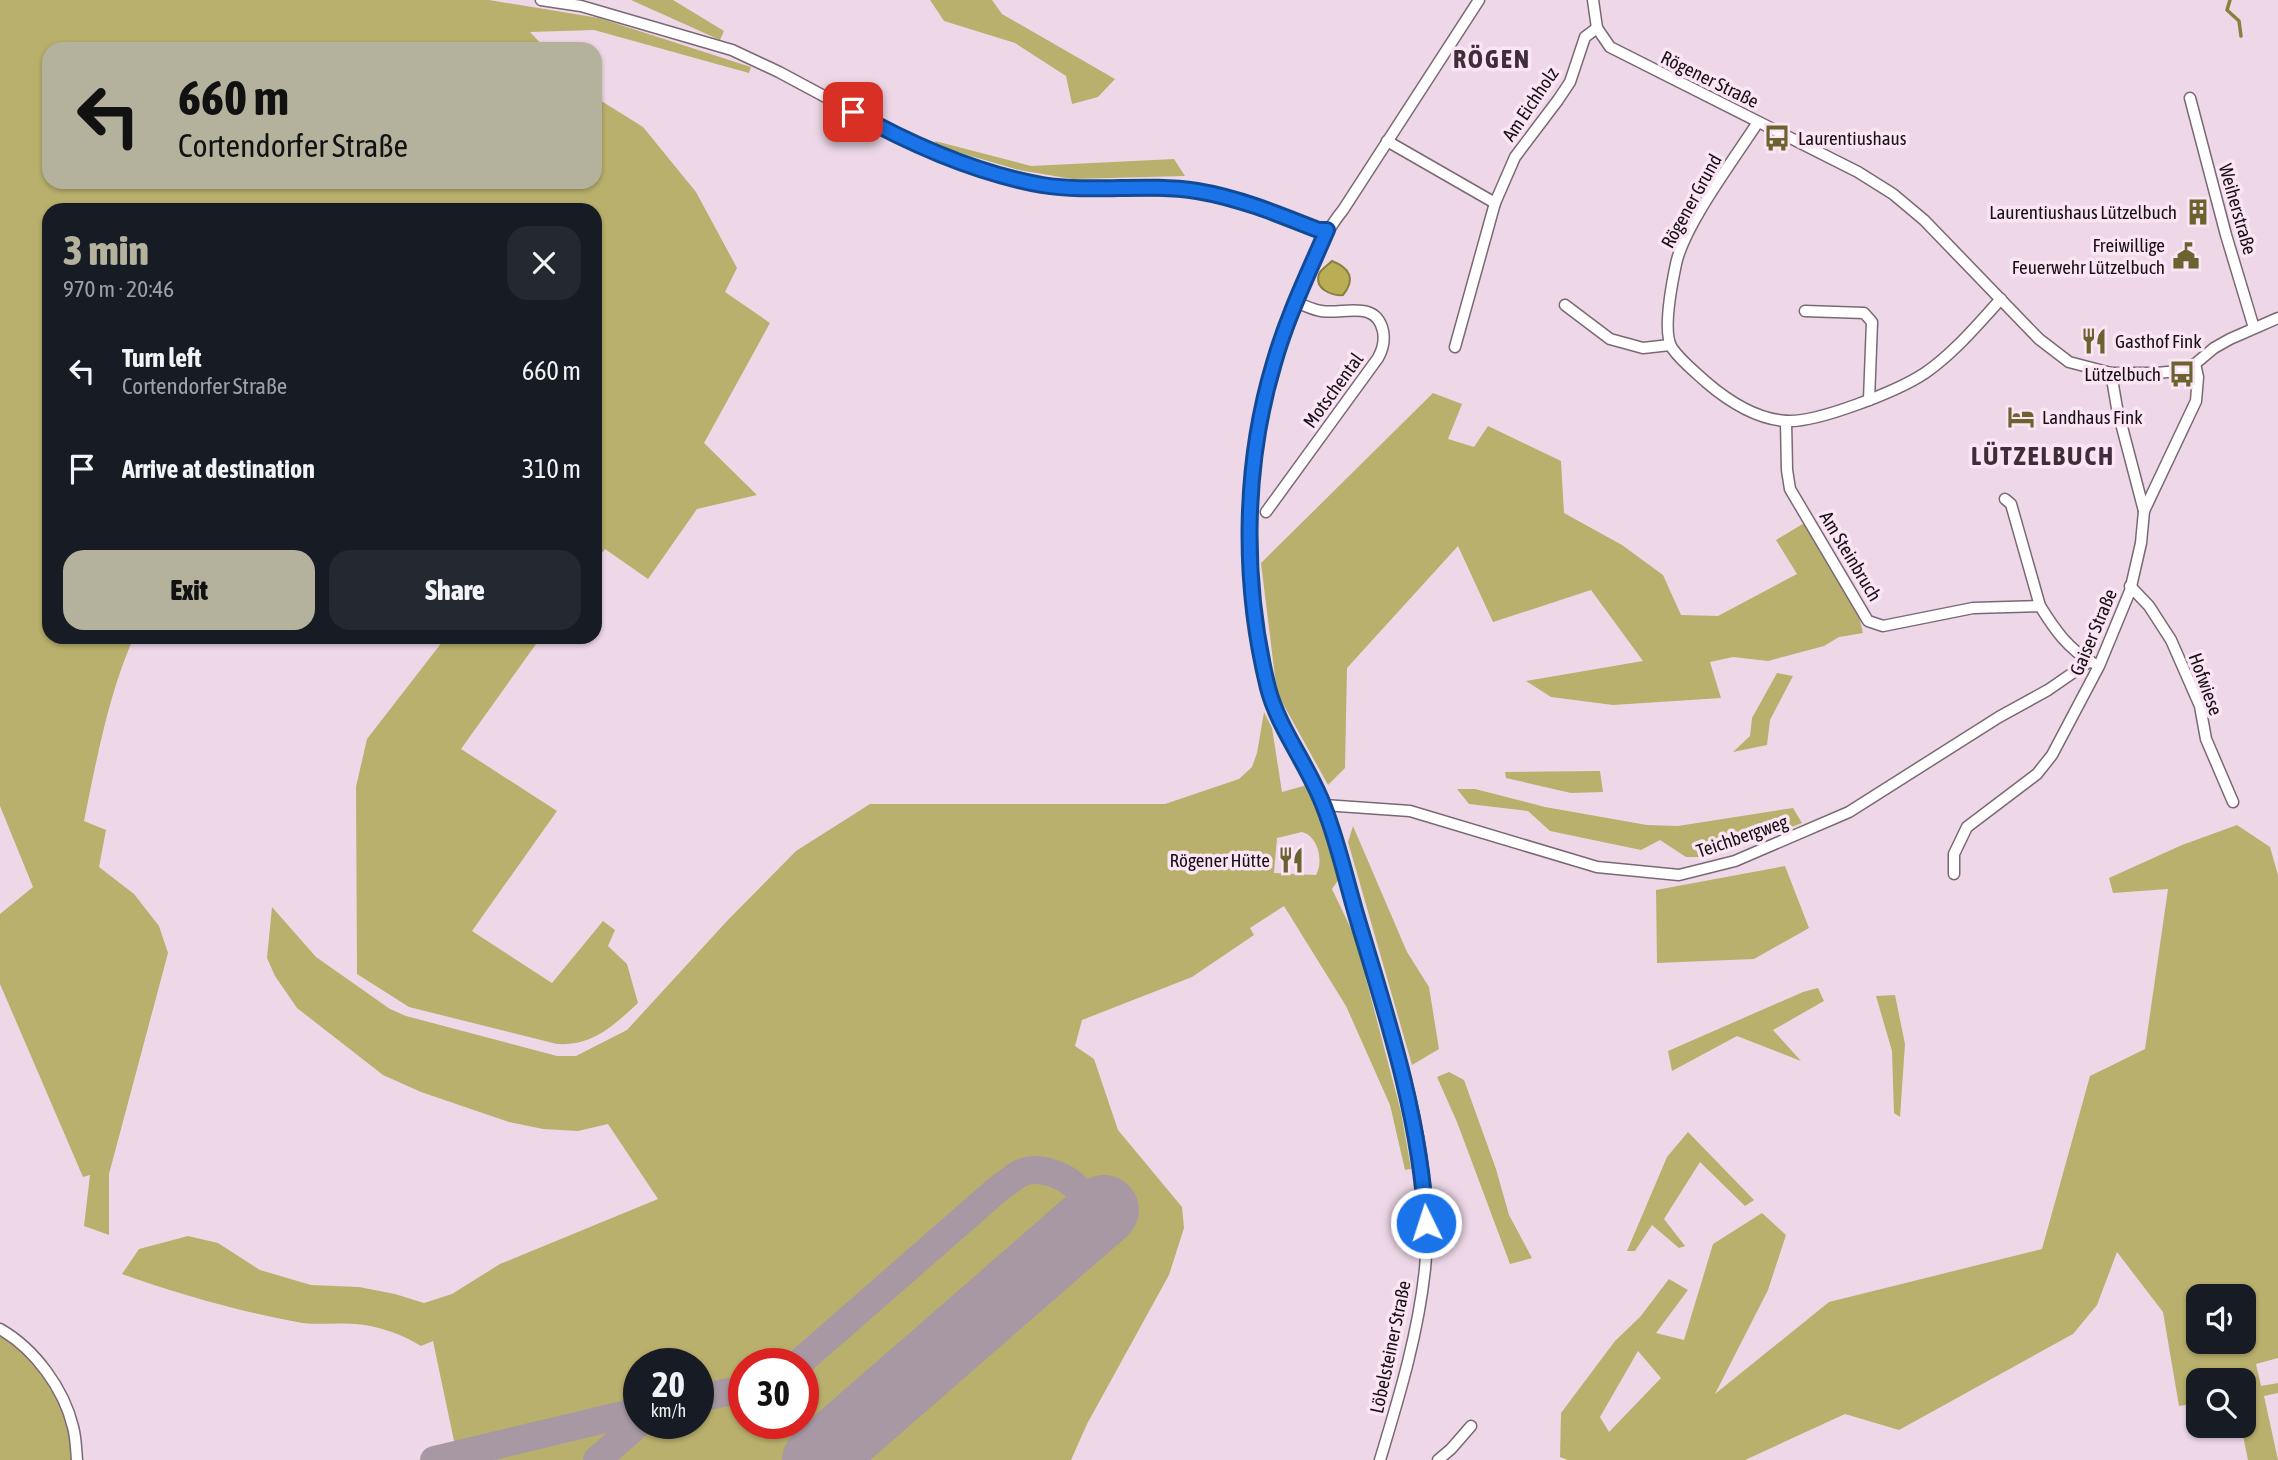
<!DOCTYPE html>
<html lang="en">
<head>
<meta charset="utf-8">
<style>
	body { margin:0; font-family:"Asap Condensed",sans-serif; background:#242831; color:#f1f3f6; height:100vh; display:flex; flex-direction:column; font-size:26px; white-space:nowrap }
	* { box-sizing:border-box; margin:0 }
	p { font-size:23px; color:#9ea1a6 }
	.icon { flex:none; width:38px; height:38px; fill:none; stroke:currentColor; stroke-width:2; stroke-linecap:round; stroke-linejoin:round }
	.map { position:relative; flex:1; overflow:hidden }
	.panel { position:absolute; left:42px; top:203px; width:560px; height:441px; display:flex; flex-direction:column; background:#171b24; border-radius:21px; box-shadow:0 2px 5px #0004 }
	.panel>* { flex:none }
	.top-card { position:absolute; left:42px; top:42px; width:560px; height:147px; border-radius:21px; box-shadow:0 2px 5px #0004; background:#b4b29d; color:#111; overflow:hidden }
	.tools { position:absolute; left:2186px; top:1284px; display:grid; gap:14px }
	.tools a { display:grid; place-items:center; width:70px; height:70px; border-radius:14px; background:#171b24; box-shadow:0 2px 5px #0004; font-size:35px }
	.speed { position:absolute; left:623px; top:1348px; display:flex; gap:14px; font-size:35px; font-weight:700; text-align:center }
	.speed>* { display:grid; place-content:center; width:91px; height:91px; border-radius:50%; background:#171b24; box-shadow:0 2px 5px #0004; line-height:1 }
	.speed small { font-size:18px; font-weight:400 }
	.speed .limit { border:10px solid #d22; background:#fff; color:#111 }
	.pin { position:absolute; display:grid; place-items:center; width:60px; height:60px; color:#fff; margin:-30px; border-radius:14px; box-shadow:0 4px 10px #0006 }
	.me { position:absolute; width:77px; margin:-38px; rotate:356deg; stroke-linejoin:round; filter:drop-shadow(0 0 5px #0008) }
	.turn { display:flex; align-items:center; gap:24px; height:147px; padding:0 21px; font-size:32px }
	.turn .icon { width:91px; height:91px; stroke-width:2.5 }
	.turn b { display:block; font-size:49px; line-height:60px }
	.round { display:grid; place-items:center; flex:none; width:74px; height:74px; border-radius:21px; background:#242831 }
	.summary { display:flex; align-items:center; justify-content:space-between; height:119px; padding:0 21px }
	h1 { font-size:42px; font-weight:800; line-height:52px; color:#b4b29d }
	.primary-button { display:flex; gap:14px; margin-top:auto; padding:14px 21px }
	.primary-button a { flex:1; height:80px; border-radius:21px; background:#b4b29d; color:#111; font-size:28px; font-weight:800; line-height:80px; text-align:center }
	.primary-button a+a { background:#242831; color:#f1f3f6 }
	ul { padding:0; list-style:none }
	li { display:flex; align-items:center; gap:21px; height:98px; padding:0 21px }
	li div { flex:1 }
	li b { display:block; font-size:26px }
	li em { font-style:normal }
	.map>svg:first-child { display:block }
</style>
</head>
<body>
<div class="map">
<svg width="2278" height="1460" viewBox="0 0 2278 1460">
	<rect width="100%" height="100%" fill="#eed8e7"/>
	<g fill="#b9b06d" fill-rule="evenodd">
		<path d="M0,0h489l110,18 152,49 -2,6 -155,-43 -64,2 16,17h-497v133h546v-85l48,30 53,65 41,76 -12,24 45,31 -66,120 53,52 -60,14 -49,70 -43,-30 -10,13v-352h-546v427h85c-25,55 -38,125 -50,184l22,9 -7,37 35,27 25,32 9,27 -59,221v61l-25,-9 6,-51 -7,2 -83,-193v-70l33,-27 -33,-81z"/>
		<polygon points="631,0 673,0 724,31 720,40"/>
		<polygon points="930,0 992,0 1002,14 1115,79 1098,97 1072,104 1066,76 1015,43 944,21"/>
		<polygon points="935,141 1031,166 1174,159 1185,176 1072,179 1019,170 937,146"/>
		<polygon points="1433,393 1462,404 1448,439 1474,447 1488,426 1561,461 1564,513 1622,545 1663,575 1681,615 1718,616 1797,574 1776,540 1806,522 1859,616 1863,633 1839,637 1824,646 1768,661 1733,657 1710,662 1721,698 1613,705 1551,697 1526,681 1643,661 1591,590 1493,622 1458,546 1347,668 1345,768 1328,785 1277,693 1261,563"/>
		<path d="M446,637h95l-80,112 96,62 -85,120 80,52 51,-62 12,9 -7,16 19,18 11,39c-25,23 -45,43 -81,41l-148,-37 -52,-33 -1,-187 11,-48z"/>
		<polygon points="1777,673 1793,676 1770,720 1767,745 1733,752 1750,736 1752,718"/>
		<path d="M1264,712l8,16 10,64 25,-7 21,56 11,38 -7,10 23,48 46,175 10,57 -6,1 -15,-65 -44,-99 -62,-100 -34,22 4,7 -62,42 -110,43 -7,26 19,13 24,71 64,77 2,21 -15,47 -82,149 -16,36h-613l-25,-119 -12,5c-19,-12 -43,-20 -65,-22 -20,-2 -40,2 -59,-2 -59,-11 -119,-28 -175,-48l17,-25 49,-13 30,7 42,27 51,15 48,2 36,7 29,9 28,-9 48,-30 158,-65 -50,-75 -30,7 -35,-2 -34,-7 -88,-30 -38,-17 -86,-67 -22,-32 -8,-18 5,-51 44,50 74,52 16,7 151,40h19l51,-26 100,-109 69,-70 74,-47h295l74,-25 13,-12 5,-14zM1302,832c16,4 22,29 14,43l-42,-2 3,-35zM639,1363h59v60h-59zM744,1363h59v60h-59z"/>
		<polygon points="1600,771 1603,792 1571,793 1506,778 1505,772"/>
		<polygon points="1457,789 1475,789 1545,807 1647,825 1678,826 1793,808 1802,823 1712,857 1686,857 1660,840 1641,850 1550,831 1528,811 1469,804"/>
		<path d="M2237,825l33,22 8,28v483l-22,6 5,22 17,-3v10l-14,3 14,64h-30l-7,-34h3v-45h-46v22l-19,3 -16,-94 -46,-60 -20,53 -24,29 -174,96 -54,-16 -100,46h-177l-8,-3 1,-44 54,-72 25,-24 29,-38 19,11 -32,43 28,7 29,-96 49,-31 24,22 -18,55 -53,104 114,-92 213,-53 48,-173 55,-27 23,-160 -55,4 -4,-15 73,-33zM2198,1297h46v45h-46zM1638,1351l23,27 -52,54 -9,-15z"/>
		<polygon points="1353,826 1407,952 1429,987 1439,1049 1412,1065 1348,842"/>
		<polygon points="1785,866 1809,928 1754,959 1657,963 1656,890"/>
		<polygon points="1818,988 1824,1001 1773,1030 1801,1061 1737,1036 1672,1071 1668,1051 1803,992"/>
		<polygon points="1895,995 1905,1044 1900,1117 1894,1113 1892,1051 1876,996"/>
		<polygon points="1449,1072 1464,1080 1496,1169 1509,1215 1532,1258 1510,1264 1457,1122 1437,1077"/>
		<polygon points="1688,1132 1754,1200 1745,1206 1700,1162 1664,1219 1685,1246 1679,1248 1652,1225 1635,1251 1627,1251 1667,1157"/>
		<polygon points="0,1332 40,1368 62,1400 75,1460 0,1460"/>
	</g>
	<path fill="#baae54" stroke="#897f41" stroke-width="2" d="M1332,261c18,7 24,18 11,34 -11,1 -29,-6 -24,-21 2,-5 9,-9 13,-13z"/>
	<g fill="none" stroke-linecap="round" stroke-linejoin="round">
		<polyline stroke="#897f41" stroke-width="3.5" points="2230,0 2227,10 2239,21 2241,36"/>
		<g stroke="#a898a4" stroke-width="28">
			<path d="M799,1363l199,-174c8,-5 15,-12 23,-16 18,-8 44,2 57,16 7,8 11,20 16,30"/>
			<polyline points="698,1398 744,1389"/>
			<polyline points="434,1460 639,1411"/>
			<polyline points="597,1460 639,1423"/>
		</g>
		<polyline stroke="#a898a4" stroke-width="70" points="817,1460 1104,1210"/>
		<g stroke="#7b6875" stroke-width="13">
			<g id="street">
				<polyline points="541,0 581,6 732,50 779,72 902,138 934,152 1009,178 1044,185 1078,188 1194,191 1260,207 1318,230 1327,230"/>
				<polyline points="1593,0 1597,28 1610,47 1858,172 1893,194 1924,220 2039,339 2069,362 2111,373 2156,373 2179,371 2195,364 2214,348 2230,339 2278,318"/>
				<polyline points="2190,98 2226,235 2254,328"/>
				<path d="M1758,122c-23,36 -74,103 -82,142 -4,19 -14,68 -4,84 9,13 22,23 34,34 21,18 50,37 80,39 31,2 112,-30 139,-48 29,-20 52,-48 76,-74"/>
				<polyline points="1387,141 1495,203 1515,157 1558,100 1570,82 1585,37 1597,28"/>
				<polyline points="1565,305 1610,339 1643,348 1670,345"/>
				<polyline points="1805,311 1864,313 1872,322 1869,400"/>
				<polyline points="1455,347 1495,203"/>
				<polyline points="2111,373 2117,408 2144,511"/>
				<path d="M1786,421l1,49 3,19 78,132 15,5 90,-18 67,-2c15,24 28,43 53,57"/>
				<polyline points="2005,499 2011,504 2040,606"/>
				<path d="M1266,512l112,-154c5,-9 7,-17 5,-27 -7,-32 -40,-16 -62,-20 -8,-1 -17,-6 -26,-9"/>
				<polyline points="2130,586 2149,606 2171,640 2200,706 2206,739 2233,802"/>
				<polyline points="1324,805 1410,811 1597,867 1679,875 1735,861 1849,812 1999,717 2048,690 2090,661"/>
				<polyline points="1954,874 1954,854 1967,827 2037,774 2052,755 2099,666 2130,591 2141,543 2144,511 2196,401 2198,377 2195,364"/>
				<path d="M0,1329c35,20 64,60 73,98 3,11 3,22 4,33"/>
				<path d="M1380,1460c19,-63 38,-125 45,-191 11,-109 -28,-225 -60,-327 -12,-35 -21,-71 -31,-107 -8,-24 -17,-47 -28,-69 -14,-25 -29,-49 -37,-76 -10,-34 -14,-70 -16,-105 -8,-106 7,-203 50,-301 12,-26 21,-51 40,-74l136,-210"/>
				<polyline points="1438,1460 1451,1449 1471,1426"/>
			</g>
		</g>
		<use href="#street" stroke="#fff" stroke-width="10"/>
	</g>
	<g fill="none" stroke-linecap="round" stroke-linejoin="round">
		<g stroke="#114b97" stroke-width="18">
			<path id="route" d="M853,112c59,33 122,61 189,73 51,8 104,-2 155,6 42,7 81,23 121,39h9c-19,44 -40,87 -53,133 -31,103 -32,220 -6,325 11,42 41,78 56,119 15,38 23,78 35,117 30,99 61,195 67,299"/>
		</g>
		<use href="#route" stroke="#1a73e8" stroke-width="12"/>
	</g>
	<defs>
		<g id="bus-bare" transform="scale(2.1)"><path d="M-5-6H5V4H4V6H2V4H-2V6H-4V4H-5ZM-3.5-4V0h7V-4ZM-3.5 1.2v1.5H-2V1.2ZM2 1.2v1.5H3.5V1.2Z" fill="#6a6330" stroke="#fbe5f4" stroke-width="2.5" paint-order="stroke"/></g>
		<g id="building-bare" transform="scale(2.1)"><path d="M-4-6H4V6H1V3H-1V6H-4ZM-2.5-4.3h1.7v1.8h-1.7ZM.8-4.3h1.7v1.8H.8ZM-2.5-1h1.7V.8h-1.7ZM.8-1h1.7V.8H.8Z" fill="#6a6330" stroke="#fbe5f4" stroke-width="2.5" paint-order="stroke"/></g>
		<g id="civic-bare" transform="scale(2.1)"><path d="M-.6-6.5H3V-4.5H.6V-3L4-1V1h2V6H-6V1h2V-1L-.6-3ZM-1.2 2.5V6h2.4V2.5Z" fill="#6a6330" stroke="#fbe5f4" stroke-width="2.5" paint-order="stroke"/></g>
		<g id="restaurant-bare" transform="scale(2.1)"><path d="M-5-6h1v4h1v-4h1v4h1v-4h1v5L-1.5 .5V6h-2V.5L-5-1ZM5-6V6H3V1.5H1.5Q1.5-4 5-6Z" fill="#6a6330" stroke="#fbe5f4" stroke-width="2.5" paint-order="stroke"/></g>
		<g id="hotel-bare" transform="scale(2.1)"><path d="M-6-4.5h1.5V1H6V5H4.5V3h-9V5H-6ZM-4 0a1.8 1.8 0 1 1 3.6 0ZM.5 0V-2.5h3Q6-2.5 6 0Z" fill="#6a6330" stroke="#fbe5f4" stroke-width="2.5" paint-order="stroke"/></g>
	</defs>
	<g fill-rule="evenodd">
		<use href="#bus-bare" x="1777" y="138"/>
		<use href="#building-bare" x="2198" y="212"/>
		<use href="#civic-bare" x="2186" y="256"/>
		<use href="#restaurant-bare" x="2094" y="341"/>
		<use href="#bus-bare" x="2182" y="374"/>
		<use href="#hotel-bare" x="2021" y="417"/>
		<use href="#restaurant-bare" x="1291" y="860"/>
	</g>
	<g text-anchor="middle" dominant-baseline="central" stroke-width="7" stroke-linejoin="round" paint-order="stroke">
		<g font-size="19" fill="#171015" stroke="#fbe5f4">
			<text transform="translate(1710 79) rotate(26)">Rögener Straße</text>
			<text transform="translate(1530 104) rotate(-56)">Am Eichholz</text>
			<text transform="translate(1691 201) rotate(-61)">Rögener Grund</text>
			<text transform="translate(2238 209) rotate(74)">Weiherstraße</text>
			<text transform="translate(1333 390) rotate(-54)">Motschental</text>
			<text transform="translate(1851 556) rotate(59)">Am Steinbruch</text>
			<text transform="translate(2093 632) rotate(-67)">Gaiser Straße</text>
			<text transform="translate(2206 684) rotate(70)">Hofwiese</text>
			<text transform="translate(1742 836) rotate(-19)">Teichbergweg</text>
			<text transform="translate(1390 1347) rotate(-78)">Löbelsteiner Straße</text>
		</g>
		<g font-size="19" fill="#171015" stroke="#fbe5f4" text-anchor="end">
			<text x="1798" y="138" text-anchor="start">Laurentiushaus</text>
			<text x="2177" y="212">Laurentiushaus Lützelbuch</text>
			<text x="2165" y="245">Freiwillige<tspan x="2165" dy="22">Feuerwehr Lützelbuch</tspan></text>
			<text x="2115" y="341" text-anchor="start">Gasthof Fink</text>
			<text x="2161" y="374">Lützelbuch</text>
			<text x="2042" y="417" text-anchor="start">Landhaus Fink</text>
			<text x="1270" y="860">Rögener Hütte</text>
		</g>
		<g font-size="26" font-weight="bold" letter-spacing="2" fill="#3f2e3a" stroke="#fbe5f4">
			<text x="1492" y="59">RÖGEN</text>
			<text x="2043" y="456">LÜTZELBUCH</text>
		</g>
	</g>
</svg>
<div class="tools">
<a><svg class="icon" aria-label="sound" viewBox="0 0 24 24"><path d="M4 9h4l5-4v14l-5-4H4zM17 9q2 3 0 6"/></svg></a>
<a><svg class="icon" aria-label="search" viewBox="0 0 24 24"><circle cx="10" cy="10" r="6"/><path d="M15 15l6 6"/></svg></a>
</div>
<div class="speed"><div>20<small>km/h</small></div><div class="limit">30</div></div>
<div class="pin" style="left:853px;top:112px;background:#d93025"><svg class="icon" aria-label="arrive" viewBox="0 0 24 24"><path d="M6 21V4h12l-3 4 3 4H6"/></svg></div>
<svg class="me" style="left:1426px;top:1223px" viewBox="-20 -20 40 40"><circle r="17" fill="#1a73e8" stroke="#fff" stroke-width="3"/><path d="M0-11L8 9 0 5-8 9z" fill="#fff"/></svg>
<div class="top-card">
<div class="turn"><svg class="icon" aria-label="left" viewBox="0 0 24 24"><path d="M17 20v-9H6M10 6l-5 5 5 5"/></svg><div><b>660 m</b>Cortendorfer Straße</div></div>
</div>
<section class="panel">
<div class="summary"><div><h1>3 min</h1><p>970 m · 20:46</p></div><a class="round"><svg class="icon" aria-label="close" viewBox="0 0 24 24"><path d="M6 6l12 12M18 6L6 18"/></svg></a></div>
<ul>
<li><svg class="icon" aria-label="left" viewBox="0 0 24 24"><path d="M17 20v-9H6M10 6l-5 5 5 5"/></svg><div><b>Turn left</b><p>Cortendorfer Straße</p></div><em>660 m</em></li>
<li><svg class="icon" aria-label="arrive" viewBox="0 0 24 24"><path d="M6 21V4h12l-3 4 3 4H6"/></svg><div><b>Arrive at destination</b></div><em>310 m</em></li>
</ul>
<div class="primary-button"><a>Exit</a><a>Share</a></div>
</section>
</div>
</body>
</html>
